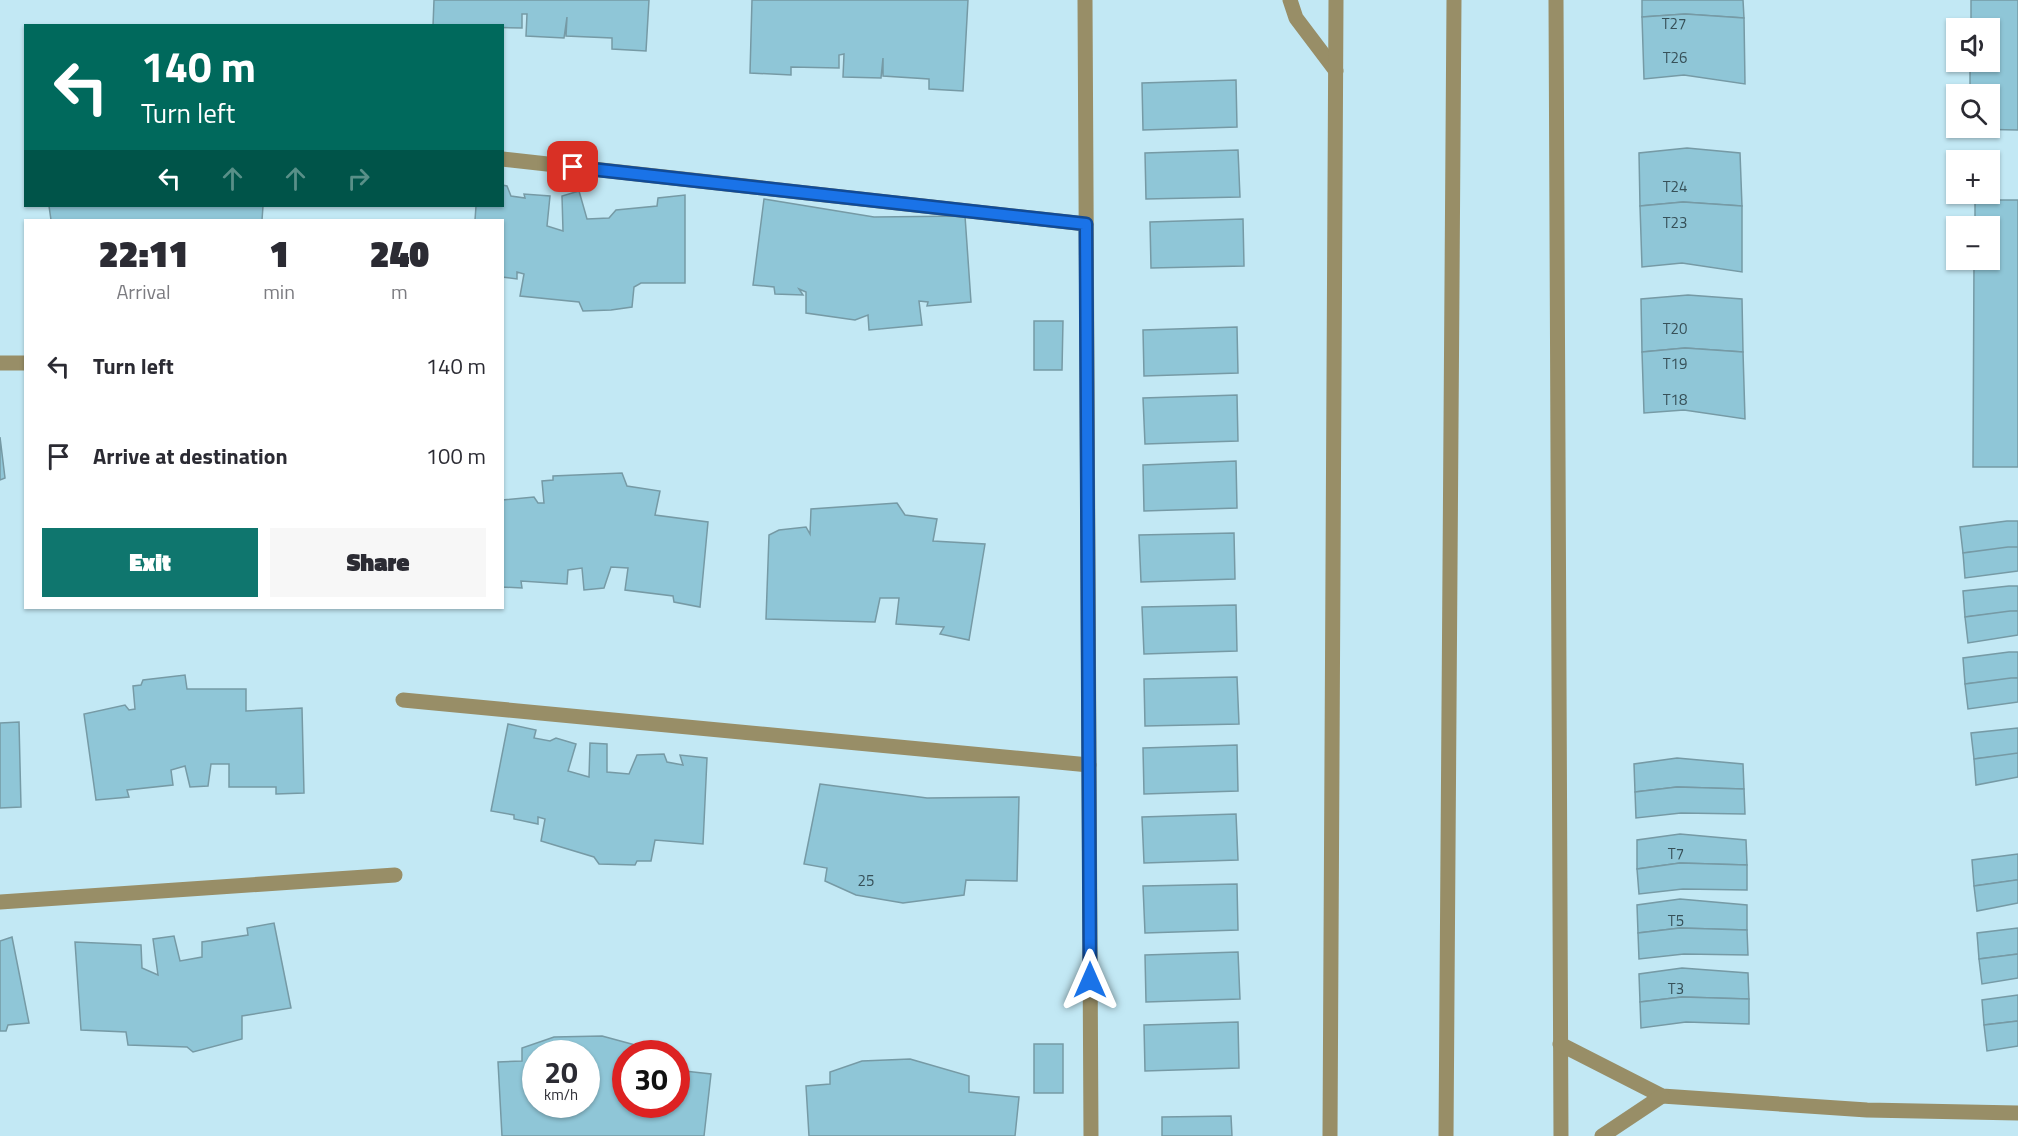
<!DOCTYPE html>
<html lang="en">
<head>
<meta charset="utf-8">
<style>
	body { margin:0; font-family:"Titillium Web",sans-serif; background:#f7f7f7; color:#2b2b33; height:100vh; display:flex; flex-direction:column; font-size:22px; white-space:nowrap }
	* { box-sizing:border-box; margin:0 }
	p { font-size:20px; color:#7c7c81 }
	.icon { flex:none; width:33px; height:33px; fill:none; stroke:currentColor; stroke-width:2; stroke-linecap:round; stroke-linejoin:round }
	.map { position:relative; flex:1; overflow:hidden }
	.sheet { position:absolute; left:24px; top:219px; width:480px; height:390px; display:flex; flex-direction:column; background:#fff; border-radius:0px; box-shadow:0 2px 4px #0004 }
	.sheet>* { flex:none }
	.banner { position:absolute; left:24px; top:24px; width:480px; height:183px; border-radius:0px; box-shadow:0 2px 4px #0004; background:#00695c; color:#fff; overflow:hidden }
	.fabs { position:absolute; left:1946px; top:18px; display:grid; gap:12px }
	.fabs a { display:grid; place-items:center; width:54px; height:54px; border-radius:0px; background:#fff; box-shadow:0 2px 4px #0004; font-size:30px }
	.speed { position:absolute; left:522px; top:1040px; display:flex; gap:12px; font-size:30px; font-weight:700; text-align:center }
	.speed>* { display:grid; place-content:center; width:78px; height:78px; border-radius:50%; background:#fff; box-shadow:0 2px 4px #0004; line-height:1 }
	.speed small { font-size:15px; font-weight:400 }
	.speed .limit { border:9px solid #d22; background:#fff; color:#111 }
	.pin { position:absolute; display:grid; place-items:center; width:51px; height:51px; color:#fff; margin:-26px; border-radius:12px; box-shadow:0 3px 9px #0006 }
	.me { position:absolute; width:66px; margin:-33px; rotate:0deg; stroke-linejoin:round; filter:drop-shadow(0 0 4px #0008) }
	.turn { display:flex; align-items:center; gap:21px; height:126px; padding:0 18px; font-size:27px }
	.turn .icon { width:78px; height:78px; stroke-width:2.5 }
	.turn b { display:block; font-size:42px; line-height:51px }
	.lanes { display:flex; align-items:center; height:57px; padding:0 18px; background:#0003; justify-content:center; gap:30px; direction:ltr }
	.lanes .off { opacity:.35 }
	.eta { display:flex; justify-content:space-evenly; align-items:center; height:102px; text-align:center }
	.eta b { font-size:36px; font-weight:800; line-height:42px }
	.primary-button { display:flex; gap:12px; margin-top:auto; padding:12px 18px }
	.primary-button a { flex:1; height:69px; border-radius:0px; background:#0f766e; color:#fff; font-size:24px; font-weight:800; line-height:69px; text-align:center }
	.primary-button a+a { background:#f7f7f7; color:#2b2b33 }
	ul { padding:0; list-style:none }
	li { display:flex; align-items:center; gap:18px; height:90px; padding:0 18px }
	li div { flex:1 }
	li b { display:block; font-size:22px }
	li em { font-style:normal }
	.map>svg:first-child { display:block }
</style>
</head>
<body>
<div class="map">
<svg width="2018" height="1136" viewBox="0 0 2018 1136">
	<rect width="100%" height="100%" fill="#c2e8f4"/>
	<g fill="#8fc6d7" stroke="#769aa5" stroke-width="1.5" fill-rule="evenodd">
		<polygon points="434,0 649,0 646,51 612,49 612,38 566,36 567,17 564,38 526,36 527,14 522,14 522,28 433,26"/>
		<polygon points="752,0 968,0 963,91 929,89 929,79 883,76 883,58 881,78 843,77 844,54 839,55 839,68 791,67 791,75 750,73"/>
		<polygon points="1642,0 1743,0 1744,18 1685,14 1642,17"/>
		<polygon points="1971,0 2018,0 2018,130 1969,129 1989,128 1989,94 1970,94 1970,62 1989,62 1989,28 1971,28"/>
		<polygon points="1685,14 1744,18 1745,84 1684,75 1644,79 1642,17"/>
		<polygon points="1236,80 1237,127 1143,130 1142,83"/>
		<polygon points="1687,148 1740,153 1742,206 1683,202 1640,206 1639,153"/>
		<polygon points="1238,150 1240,197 1146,199 1145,153"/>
		<polygon points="502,185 507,186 511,196 525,198 524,194 550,196 547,226 563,231 562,196 579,191 587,219 609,218 616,210 657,206 658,198 685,195 685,283 641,283 634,287 632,307 611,310 583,311 579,302 520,296 524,274 517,272 517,279 502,277 502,220 475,220 476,206 502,206"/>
		<polygon points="764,199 874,217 965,216 971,302 927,306 928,302 919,301 922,325 869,330 868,315 855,320 806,313 806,292 799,289 803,295 775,294 774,287 753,285"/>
		<polygon points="1975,200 2018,200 2018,467 1973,467 1974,260 1989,260 1989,226 1975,226"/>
		<polygon points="1683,202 1742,206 1742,272 1682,263 1642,267 1640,206"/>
		<polygon points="49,206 263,206 262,220 51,220"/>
		<polygon points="1243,219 1244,266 1151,268 1150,222"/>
		<polygon points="1688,295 1742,299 1743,352 1685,348 1642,352 1641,299"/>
		<polygon points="1034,321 1063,321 1062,370 1034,370"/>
		<polygon points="1237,327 1238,373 1144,376 1143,330"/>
		<polygon points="1685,348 1743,352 1745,419 1684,410 1644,413 1642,352"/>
		<polygon points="1237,395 1238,441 1145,444 1143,398"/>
		<polygon points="0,437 5,478 0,480"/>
		<polygon points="1236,461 1237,508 1144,511 1143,465"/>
		<polygon points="622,473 627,486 660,491 655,515 708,522 700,607 674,602 673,596 625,590 628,568 611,567 604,588 584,590 582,568 568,570 567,584 521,581 522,588 502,587 502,500 534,497 538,503 544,503 542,481 553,480 553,476"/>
		<polygon points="897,503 905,515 937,519 933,541 985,544 969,640 940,634 944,627 896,624 899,598 880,598 875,622 766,619 769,535 779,530 806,527 810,534 811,509"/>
		<polygon points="2007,521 2018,521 2018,548 1963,553 1960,527"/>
		<polygon points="1234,533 1235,579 1141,582 1139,535"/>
		<polygon points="2008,547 2018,547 2018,571 1965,578 1963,553"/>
		<polygon points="2009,586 2018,586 2018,611 1965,617 1963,591"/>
		<polygon points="1236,605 1237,651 1144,654 1142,607"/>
		<polygon points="2010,611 2018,611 2018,635 1968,643 1965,617"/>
		<polygon points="2009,652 2018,652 2018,678 1965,684 1963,658"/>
		<polygon points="185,675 187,689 246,689 246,711 302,708 304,793 276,794 276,787 229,787 229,764 211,764 208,786 190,787 185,766 171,770 173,785 127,790 129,797 96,800 84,714 125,705 129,710 135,709 133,686 141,685 143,680"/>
		<polygon points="1237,677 1239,724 1145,726 1144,679"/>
		<polygon points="2011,678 2018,678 2018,702 1968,709 1965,684"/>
		<polygon points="19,722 21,807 0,808 0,723"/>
		<polygon points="508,724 536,730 534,738 550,741 556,738 576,744 568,771 589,777 590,743 607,744 607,772 629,774 637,755 664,754 667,762 683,765 680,755 707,758 703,844 655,840 651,861 637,861 635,865 599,864 594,857 541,841 545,819 538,817 538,824 514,819 514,815 491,811"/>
		<polygon points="2018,728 2018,754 1974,759 1971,733"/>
		<polygon points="1237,745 1238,791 1144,794 1143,748"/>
		<polygon points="2018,753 2018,777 1976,785 1974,759"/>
		<polygon points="1677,758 1743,764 1744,789 1677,787 1635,792 1634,764"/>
		<polygon points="820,784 927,798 1019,797 1017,881 966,880 964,895 903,903 856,895 825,881 827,868 804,864"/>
		<polygon points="1677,787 1744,789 1745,814 1681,813 1636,818 1635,792"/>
		<polygon points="1236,814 1238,860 1144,863 1142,817"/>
		<polygon points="1680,834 1746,840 1747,865 1680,863 1637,869 1637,840"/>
		<polygon points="2018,854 2018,880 1974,886 1972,860"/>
		<polygon points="1680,863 1747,865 1747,890 1683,889 1639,894 1637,869"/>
		<polygon points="2016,880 2018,880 2018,903 1977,911 1974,886"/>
		<polygon points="1237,884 1238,930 1145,933 1143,886"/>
		<polygon points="1680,899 1747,905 1747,930 1680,928 1638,933 1637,905"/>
		<polygon points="274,923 291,1008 242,1016 242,1039 193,1052 187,1047 128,1045 126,1032 81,1030 75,942 141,945 142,968 158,975 153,939 174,936 180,961 202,957 202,942 248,935 247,928"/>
		<polygon points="1680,928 1747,930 1748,955 1684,954 1639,959 1638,933"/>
		<polygon points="2018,928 2018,954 1979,959 1977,933"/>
		<polygon points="12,937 29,1023 8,1025 6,1031 0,1031 0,941"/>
		<polygon points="1238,952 1240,999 1146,1002 1145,955"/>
		<polygon points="2018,954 2018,978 1982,984 1979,959"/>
		<polygon points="1682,968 1748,973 1749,999 1682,997 1640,1002 1639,974"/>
		<polygon points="2018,995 2018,1021 1984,1025 1982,1000"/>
		<polygon points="1682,997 1749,999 1749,1024 1686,1022 1641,1028 1640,1002"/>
		<polygon points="2018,1021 2018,1046 1987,1051 1984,1025"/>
		<polygon points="1238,1022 1239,1068 1145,1071 1144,1025"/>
		<path d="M602,1036l59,16 -35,1v51h50v-34l35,4 -7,62h-202l-4,-74 24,-1v-13l32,-11zM536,1053h50v51h-50z"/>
		<rect x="1034" y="1044" width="29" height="49"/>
		<polygon points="910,1059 969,1076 969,1092 1019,1097 1015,1136 809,1136 806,1086 830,1084 830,1072 862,1061"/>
		<polygon points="1231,1116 1232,1136 1162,1136 1162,1117"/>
	</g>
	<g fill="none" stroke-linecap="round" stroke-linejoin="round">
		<g stroke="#988e67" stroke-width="15">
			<polyline points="1085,0 1091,1136"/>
			<polyline points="1290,0 1296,18 1336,71"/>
			<polyline points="1556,0 1561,1136"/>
			<polyline points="502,159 1086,224"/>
			<polyline points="0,363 26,363"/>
			<polyline points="403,700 1089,765"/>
			<polyline points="0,902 395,875"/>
			<polyline points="1560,1044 1662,1096 1867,1110 2018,1113"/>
			<polyline points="1330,1136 1336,0"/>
			<polyline points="1446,1136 1454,0"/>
			<polyline points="1602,1136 1662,1096"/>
		</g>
	</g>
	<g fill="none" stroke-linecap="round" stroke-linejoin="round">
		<g stroke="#114b97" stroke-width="15">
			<polyline id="route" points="573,167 1086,224 1090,980"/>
		</g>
		<use href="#route" stroke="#1a73e8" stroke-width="10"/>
	</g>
	<g text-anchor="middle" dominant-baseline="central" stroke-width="4.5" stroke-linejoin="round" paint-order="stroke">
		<g font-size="15" fill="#375058">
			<text x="1674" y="23">T27</text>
			<text x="1675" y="57">T26</text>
			<text x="1675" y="186">T24</text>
			<text x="1675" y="222">T23</text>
			<text x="1675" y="328">T20</text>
			<text x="1675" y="363">T19</text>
			<text x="1675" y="399">T18</text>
			<text x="1676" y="853">T7</text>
			<text x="866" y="880">25</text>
			<text x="1676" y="920">T5</text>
			<text x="1676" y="988">T3</text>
		</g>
	</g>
</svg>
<div class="fabs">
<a><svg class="icon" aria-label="sound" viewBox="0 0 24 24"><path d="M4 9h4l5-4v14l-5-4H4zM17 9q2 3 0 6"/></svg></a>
<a><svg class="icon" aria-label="search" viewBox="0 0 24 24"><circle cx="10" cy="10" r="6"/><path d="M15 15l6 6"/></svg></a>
<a>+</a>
<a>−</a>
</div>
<div class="speed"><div>20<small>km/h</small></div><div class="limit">30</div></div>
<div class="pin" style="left:573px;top:167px;background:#d93025"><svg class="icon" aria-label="arrive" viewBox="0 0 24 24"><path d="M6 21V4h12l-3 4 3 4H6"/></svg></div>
<svg class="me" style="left:1090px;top:980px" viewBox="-20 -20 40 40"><path d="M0-17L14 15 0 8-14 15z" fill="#1a73e8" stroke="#fff" stroke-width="4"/></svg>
<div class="banner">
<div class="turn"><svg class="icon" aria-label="left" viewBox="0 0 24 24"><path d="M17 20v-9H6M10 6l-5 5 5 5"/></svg><div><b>140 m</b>Turn left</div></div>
<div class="lanes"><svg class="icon" aria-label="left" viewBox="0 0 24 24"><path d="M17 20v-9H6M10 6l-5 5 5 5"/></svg><svg class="icon off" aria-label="ahead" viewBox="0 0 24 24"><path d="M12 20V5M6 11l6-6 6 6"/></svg><svg class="icon off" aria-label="ahead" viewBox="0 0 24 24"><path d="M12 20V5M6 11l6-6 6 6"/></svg><svg class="icon off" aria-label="right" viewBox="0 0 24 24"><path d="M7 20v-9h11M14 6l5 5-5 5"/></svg></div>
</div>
<section class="sheet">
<div class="eta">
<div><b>22:11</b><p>Arrival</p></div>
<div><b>1</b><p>min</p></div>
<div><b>240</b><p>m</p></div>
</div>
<ul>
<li><svg class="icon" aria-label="left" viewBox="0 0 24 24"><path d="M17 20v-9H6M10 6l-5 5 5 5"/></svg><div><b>Turn left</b></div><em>140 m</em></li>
<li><svg class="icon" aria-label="arrive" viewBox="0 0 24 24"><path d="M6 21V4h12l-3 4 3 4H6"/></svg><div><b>Arrive at destination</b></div><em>100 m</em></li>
</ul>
<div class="primary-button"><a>Exit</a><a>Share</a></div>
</section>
</div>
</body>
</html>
